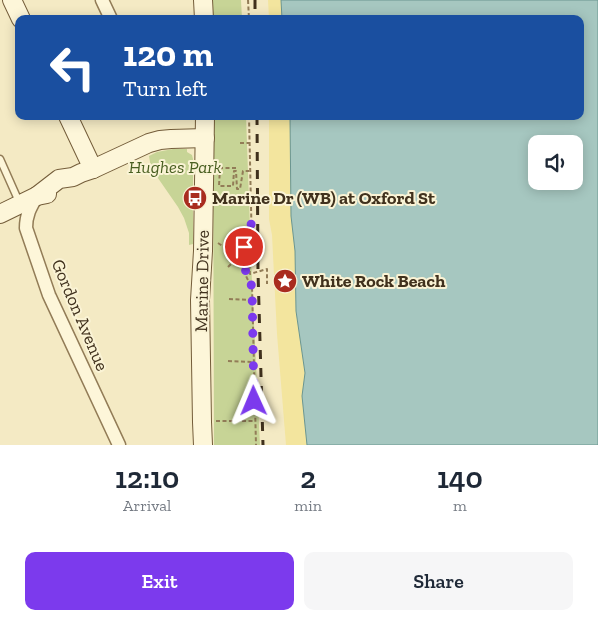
<!DOCTYPE html>
<html lang="en">
<head>
<meta charset="utf-8">
<style>
	body { margin:0; font-family:"Zilla Slab",serif; background:#f6f6f7; color:#1f2937; height:100vh; display:flex; flex-direction:column; font-size:19px; white-space:nowrap }
	* { box-sizing:border-box; margin:0 }
	p { font-size:16px; color:#747a83 }
	.icon { flex:none; width:28px; height:28px; fill:none; stroke:currentColor; stroke-width:2; stroke-linecap:round; stroke-linejoin:round }
	.map { position:relative; height:445px; overflow:hidden }
	.side { display:flex; flex-direction:column; background:#fff; flex:1 }
	.side>* { flex:none }
	.top-card { position:absolute; left:15px; top:15px; width:569px; height:105px; border-radius:10px; box-shadow:0 2px 12px #0003; background:#1a4fa0; color:#fff; overflow:hidden }
	.fabs { position:absolute; left:528px; top:135px; display:grid; gap:10px }
	.fabs a { display:grid; place-items:center; width:55px; height:55px; border-radius:10px; background:#fff; box-shadow:0 2px 12px #0003; font-size:25px }
	.pin { position:absolute; display:grid; place-items:center; width:42px; height:42px; color:#fff; margin:-21px; border:2px solid #fff; border-radius:50%; box-shadow:0 1px 5px #0007 }
	.me { position:absolute; width:55px; margin:-28px; rotate:359deg; stroke-linejoin:round; filter:drop-shadow(0 0 4px #0008) }
	.turn { display:flex; align-items:center; gap:18px; height:105px; padding:0 25px; font-size:22px }
	.turn .icon { width:65px; height:65px; stroke-width:2.5 }
	.turn b { display:block; font-size:35px; line-height:42px }
	.eta { display:flex; justify-content:space-evenly; align-items:center; height:85px; text-align:center }
	.eta b { font-size:30px; font-weight:600; line-height:35px }
	.action { display:flex; gap:10px; margin-top:auto; padding:10px 25px }
	.action a { flex:1; height:58px; border-radius:10px; background:#7c3aed; color:#fff; font-size:20px; font-weight:600; line-height:58px; text-align:center }
	.action a+a { background:#f6f6f7; color:#1f2937 }
	.map>svg:first-child { display:block }
</style>
</head>
<body>
<div class="map">
<svg width="598" height="445" viewBox="0 0 598 445">
	<rect width="100%" height="100%" fill="#f4eac4"/>
	<g fill="#c7d496">
		<polygon points="212,0 241,0 242,19 212,19"/>
		<polygon points="213,116 246,116 252,283 260,445 214,445"/>
		<polygon points="173,149 187,149 187,152 192,155 193,159 193,244 189,245 189,233 184,218 178,207 151,168 149,156 157,152"/>
	</g>
	<g fill="#f3e59e">
		<polygon points="268,0 281,0 282,19 269,19"/>
		<polygon points="269,116 290,116 291,216 295,251 296,311 305,373 302,396 307,445 286,445 277,334 272,235 269,219"/>
	</g>
	<path fill="#a6c7c0" stroke="#6b9690" fill-rule="evenodd" d="M281,0h317v445h-291l-5,-49 3,-23 -9,-62 -1,-60 -4,-35 -1,-100h290v-97h-298zM536,144h38v37h-38z"/>
	<g fill="none" stroke-linecap="round" stroke-linejoin="round">
		<g stroke="#927c57" stroke-width="9">
			<polyline id="lane" points="0,159 20,204"/>
		</g>
		<g stroke="#927c57" stroke-width="15">
			<g id="street">
				<polyline points="102,0 111,19"/>
				<path d="M37,196c-7,12 -11,19 -11,32l23,67 70,150"/>
			</g>
		</g>
		<g stroke="#745d3a" stroke-width="20">
			<g id="secondary">
				<polyline points="12,0 21,19"/>
				<polyline points="203,0 204,19"/>
				<polyline points="68,116 93,169"/>
				<polyline points="37,196 59,179 73,177 81,173 93,169 149,143 160,140 171,139 205,138"/>
				<polyline points="0,214 37,196 47,194"/>
				<polyline points="203,445 202,422 200,300 203,251 205,116"/>
			</g>
		</g>
		<g stroke="#927c57" stroke-width="2" stroke-dasharray="4 2.5" stroke-linecap="butt">
			<polyline points="248,0 249,19"/>
			<path d="M249,116l3,134c-10,13 -10,23 0,36l4,159"/>
			<polyline points="240,143 249,143"/>
			<polyline points="219,168 236,168"/>
			<polyline points="220,168 219,186 233,186 234,171 236,171 237,189 240,189 243,171 249,171"/>
			<polyline points="218,243 224,247 244,247"/>
			<polyline points="245,262 249,262 250,274 267,269 267,284"/>
			<polyline points="228,267 244,251 243,240 250,222"/>
			<polyline points="229,299 251,300"/>
			<polyline points="228,361 253,362"/>
			<polyline points="216,421 254,421"/>
		</g>
		<use href="#lane" stroke="#fdf6d9" stroke-width="6"/>
		<use href="#street" stroke="#fdf6d9" stroke-width="12"/>
		<use href="#secondary" stroke="#fdf6d9" stroke-width="18"/>
		<g stroke="#40311d" stroke-width="3" stroke-dasharray="9 9" stroke-linecap="butt">
			<polyline points="255,0 255,19"/>
			<polyline points="257,116 258,272 263,445"/>
		</g>
	</g>
	<g fill="none" stroke-linecap="round" stroke-linejoin="round">
		<polyline stroke="#7c3aed" stroke-width="9" stroke-dasharray="0 16.2" points="244,247 244,240 251,220 252,250 245,260 246,278 252,286 254,401"/>
	</g>
	<defs>
		<g id="bus-disc" transform="scale(1.25)"><circle r="9.5" fill="#a92c1f" stroke="#faf3d5"/><path d="M-5-6H5V4H4V6H2V4H-2V6H-4V4H-5ZM-3.5-4V0h7V-4ZM-3.5 1.2v1.5H-2V1.2ZM2 1.2v1.5H3.5V1.2Z" fill="#fff"/></g>
		<g id="sight-disc" transform="scale(1.25)"><circle r="9.5" fill="#a92c1f" stroke="#faf3d5"/><path d="M0-6L1.8-2.2L6-1.7L2.9 1.2L3.7 5.4L0 3.3L-3.7 5.4L-2.9 1.2L-6-1.7L-1.8-2.2Z" fill="#fff"/></g>
	</defs>
	<g fill-rule="evenodd">
		<use href="#bus-disc" x="195" y="198"/>
		<use href="#sight-disc" x="285" y="281"/>
	</g>
	<g text-anchor="middle" dominant-baseline="central" stroke-width="4" stroke-linejoin="round" paint-order="stroke">
		<g font-size="18" font-style="italic" fill="#495f21" stroke="#faf3d5">
			<text x="175" y="167">Hughes Park</text>
		</g>
		<g font-size="18" font-weight="bold" fill="#40311d" stroke="#faf3d5" text-anchor="start">
			<text x="212" y="198">Marine Dr (WB) at Oxford St</text>
			<text x="302" y="281">White Rock Beach</text>
		</g>
		<g font-size="18" fill="#40311d" stroke="#faf3d5">
			<text transform="translate(202 281) rotate(-89)">Marine Drive</text>
			<text transform="translate(80 315) rotate(67)">Gordon Avenue</text>
		</g>
	</g>
</svg>
<div class="fabs">
<a><svg class="icon" aria-label="sound" viewBox="0 0 24 24"><path d="M4 9h4l5-4v14l-5-4H4zM17 9q2 3 0 6"/></svg></a>
</div>
<div class="pin" style="left:244px;top:247px;background:#d93025"><svg class="icon" aria-label="arrive" viewBox="0 0 24 24"><path d="M6 21V4h12l-3 4 3 4H6"/></svg></div>
<svg class="me" style="left:254px;top:401px" viewBox="-20 -20 40 40"><path d="M0-17L14 15 0 8-14 15z" fill="#7c3aed" stroke="#fff" stroke-width="4"/></svg>
<div class="top-card">
<div class="turn"><svg class="icon" aria-label="left" viewBox="0 0 24 24"><path d="M17 20v-9H6M10 6l-5 5 5 5"/></svg><div><b>120 m</b>Turn left</div></div>
</div>
</div>
<section class="side">
<div class="eta">
<div><b>12:10</b><p>Arrival</p></div>
<div><b>2</b><p>min</p></div>
<div><b>140</b><p>m</p></div>
</div>
<div class="action"><a>Exit</a><a>Share</a></div>
</section>
</body>
</html>
